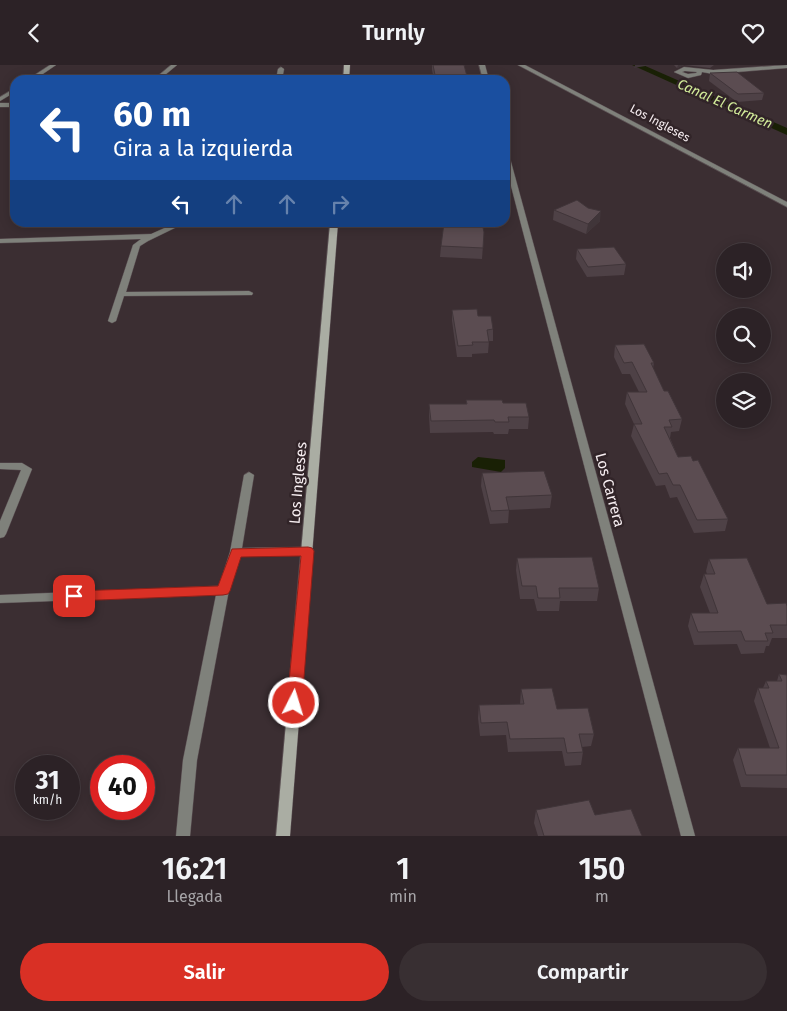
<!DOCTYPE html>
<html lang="es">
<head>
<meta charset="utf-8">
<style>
	body { margin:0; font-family:"Fira Sans",sans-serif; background:#382f32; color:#f1f3f6; height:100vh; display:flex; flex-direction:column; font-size:19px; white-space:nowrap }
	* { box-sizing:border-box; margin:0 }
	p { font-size:16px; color:#a6a4a7 }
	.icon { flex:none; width:28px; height:28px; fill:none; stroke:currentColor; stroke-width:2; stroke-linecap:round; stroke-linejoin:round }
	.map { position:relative; height:771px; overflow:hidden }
	.drawer { display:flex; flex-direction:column; background:#2c2226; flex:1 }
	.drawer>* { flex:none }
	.guide { position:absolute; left:10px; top:10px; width:500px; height:152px; border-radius:15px; box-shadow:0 2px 12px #0003,0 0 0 1px #483f43; background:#1a4fa0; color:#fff; overflow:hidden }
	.tools { position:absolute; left:716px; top:178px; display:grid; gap:10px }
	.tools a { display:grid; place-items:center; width:55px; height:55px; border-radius:50%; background:#2c2226; box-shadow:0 2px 12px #0003,0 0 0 1px #483f43; font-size:25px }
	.speed { position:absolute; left:15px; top:690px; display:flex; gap:10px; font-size:25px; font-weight:700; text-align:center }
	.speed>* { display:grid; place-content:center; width:65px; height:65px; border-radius:50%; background:#2c2226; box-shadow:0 2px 12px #0003,0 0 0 1px #483f43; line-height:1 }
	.speed small { font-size:12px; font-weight:400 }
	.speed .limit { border:8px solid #d22; background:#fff; color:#111 }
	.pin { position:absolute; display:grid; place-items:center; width:42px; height:42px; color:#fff; margin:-21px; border-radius:10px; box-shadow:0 2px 8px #0006 }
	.me { position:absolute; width:55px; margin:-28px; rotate:5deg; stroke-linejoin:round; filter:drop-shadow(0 0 4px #0008) }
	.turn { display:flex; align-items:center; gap:18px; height:105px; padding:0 20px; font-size:22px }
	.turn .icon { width:65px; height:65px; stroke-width:2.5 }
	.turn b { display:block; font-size:35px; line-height:42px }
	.lanes { display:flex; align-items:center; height:48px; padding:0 20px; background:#0003; justify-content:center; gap:25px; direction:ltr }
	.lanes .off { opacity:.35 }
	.eta { display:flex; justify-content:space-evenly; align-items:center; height:85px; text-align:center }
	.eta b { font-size:30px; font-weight:600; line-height:35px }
	.primary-button { display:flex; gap:10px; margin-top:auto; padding:10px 20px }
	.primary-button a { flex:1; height:58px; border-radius:30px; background:#d93025; color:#fff; font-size:20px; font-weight:600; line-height:58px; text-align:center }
	.primary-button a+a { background:#382f32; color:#f1f3f6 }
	header { display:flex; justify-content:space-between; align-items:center; height:65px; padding:0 20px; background:#2c2226; font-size:22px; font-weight:600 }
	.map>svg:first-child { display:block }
</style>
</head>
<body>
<header><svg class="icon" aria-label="back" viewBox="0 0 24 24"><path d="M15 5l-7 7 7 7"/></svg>Turnly<svg class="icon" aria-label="heart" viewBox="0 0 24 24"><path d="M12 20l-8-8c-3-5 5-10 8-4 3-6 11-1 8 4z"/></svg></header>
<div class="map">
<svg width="787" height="771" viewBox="0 0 787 771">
	<rect width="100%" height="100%" fill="#3b2e32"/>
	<polygon fill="#192005" points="478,392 505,395 505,403 501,407 472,402 472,397"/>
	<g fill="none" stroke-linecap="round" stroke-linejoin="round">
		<polygon fill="#192005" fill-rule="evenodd" points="632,0 643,0 787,63 787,70"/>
		<g stroke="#594d51" stroke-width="1">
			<g id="street">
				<polygon points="50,0 56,0 34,15 27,15"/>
				<polygon points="171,0 177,0 159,15 153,15"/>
				<polygon points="479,0 485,0 489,15 483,15"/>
				<polygon points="518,0 525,0 787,137 787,142"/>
				<path d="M787,0v3l-74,6 -11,-2 -1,3 -13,3 -14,-6 10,-5 29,3zM685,6l12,1 -1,1 -8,1 -6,-2z"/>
				<polygon points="281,2 284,4 282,15 276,15 278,4"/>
				<polygon points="204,10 209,11 206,15 200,15"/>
				<polygon points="15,23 15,27 0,36 0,32"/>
				<rect x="0" y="38" width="15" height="4"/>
				<polygon points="505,84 508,86 695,771 681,771 505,98"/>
				<polygon points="176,158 185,158 148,176 140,181 126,227 249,226 253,228 252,230 124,231 116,256 112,258 108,256 133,180 141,174 0,178 0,174 151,169"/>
				<polygon points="0,398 22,398 32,404 6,469 4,472 0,473 0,456 21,405 0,404"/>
				<polygon points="249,407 254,410 242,483 308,482 312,483 314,486 312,489 308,490 240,491 229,525 197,695 190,771 176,771 183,695 216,530 0,538 0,530 219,521 230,487 244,410"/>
			</g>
		</g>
		<g stroke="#594d51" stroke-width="1">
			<g id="secondary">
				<polygon points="344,0 350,0 349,15 343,15"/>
				<polygon points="330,158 338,158 290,771 276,771"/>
			</g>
		</g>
		<use href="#street" fill="#7f817b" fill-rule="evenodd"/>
		<use href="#secondary" fill="#aaada3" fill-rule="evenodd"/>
	</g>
	<g fill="#4e4146">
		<polygon points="432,0 464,0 468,15 434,15 432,5"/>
		<polygon points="674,0 714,0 710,3 684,0 677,3"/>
		<polygon points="710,8 764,28 762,35 737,37 709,16"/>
		<polygon points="554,145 600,156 586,169 553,155"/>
		<polygon points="484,167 482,194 440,192 441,181"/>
		<polygon points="577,184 626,199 624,210 587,212 576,194"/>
		<polygon points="452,245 478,251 493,264 493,276 489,276 488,288 472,289 472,292 457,292 452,256"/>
		<polygon points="615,280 654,298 653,303 664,326 682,354 679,366 671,367 670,373 678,392 693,396 728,454 725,466 694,468 677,432 670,433 665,420 656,421 631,371 634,359 625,339 627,327 639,327 630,309 622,309 614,292"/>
		<polygon points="466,335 503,338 529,352 528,364 509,364 508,369 494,369 493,367 430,368 429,351 429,339 466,339"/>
		<polygon points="482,408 552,430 550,443 509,445 508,458 490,459 481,421"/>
		<polygon points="517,493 599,523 597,536 560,536 559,546 537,546 534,534 520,534 516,505"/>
		<polygon points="709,494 767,539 787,541 787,573 772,573 769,581 766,581 764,588 741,589 737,579 694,580 688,561 691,548 710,548 700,522 704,509 707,509 706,506"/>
		<polygon points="779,609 787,610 787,723 741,722 733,695 738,683 770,683 754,636 758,623 763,623 766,616 777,616"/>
		<polygon points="521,624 557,644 594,669 591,681 582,682 583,687 581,700 565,701 562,686 508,687 506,670 480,671 478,653 479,640 520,639"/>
		<polygon points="536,745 595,750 642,771 538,771 534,758"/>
	</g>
	<g fill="#403539">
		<polygon points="635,0 651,0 634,3"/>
		<polygon points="678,0 684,0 677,3"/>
		<polygon points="601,146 600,156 586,169 588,159"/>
	</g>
	<g fill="#5b4c51" stroke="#403539">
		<polygon points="433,0 464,0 468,15 436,15"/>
		<polygon points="737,7 764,28 738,29 710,8"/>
		<polygon points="577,135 588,143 601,146 588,159 554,145"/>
		<polygon points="444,158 482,158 484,167 483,183 441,181"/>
		<polygon points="614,182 626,199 588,202 577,184"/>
		<polygon points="477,244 478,251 491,251 493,264 487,265 489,277 472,277 473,280 458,281 452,245"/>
		<polygon points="644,279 654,298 651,298 664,326 668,326 682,354 669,355 672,362 664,362 678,392 691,391 693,396 698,395 728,454 697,455 680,420 673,420 667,408 659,409 634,359 642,359 627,327 647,327 632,297 624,298 615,280"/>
		<polygon points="466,335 502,335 503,338 526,338 529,352 508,352 509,357 495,357 494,355 431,356 429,339 467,339"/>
		<polygon points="544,406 552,430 506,432 509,445 491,446 482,408"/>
		<polygon points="592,492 599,523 559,523 560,533 538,533 536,521 522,521 517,493"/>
		<polygon points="747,493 767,539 786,538 787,541 787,560 770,560 773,568 765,568 768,576 745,576 741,566 698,567 691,548 718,548 704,509 715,509 709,494"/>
		<polygon points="779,609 787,610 787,710 746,710 738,683 779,683 758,623 769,623 766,616 782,616"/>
		<polygon points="552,623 557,644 588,643 594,669 579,669 583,687 567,688 564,673 510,674 507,657 481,658 479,640 524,639 521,624"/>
		<polygon points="589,735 595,750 631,744 642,771 544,771 536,745"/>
	</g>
	<polygon fill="#d93025" stroke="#8d1f18" points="308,482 312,483 314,486 302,638 300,642 294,644 289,642 287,638 301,491 241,492 230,526 228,529 223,530 74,536 70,534 68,531 70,527 74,526 218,521 232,484"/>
	<g text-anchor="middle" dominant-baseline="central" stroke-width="5" stroke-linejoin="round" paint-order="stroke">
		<g font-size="12" fill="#f7eef1" stroke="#312428">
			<text transform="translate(660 58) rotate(28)">Los Ingleses</text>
		</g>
		<g font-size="14" font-style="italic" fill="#d4ee9b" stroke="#312428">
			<text transform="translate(725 39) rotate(24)">Canal El Carmen</text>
		</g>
		<g font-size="15" fill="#f7eef1" stroke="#312428">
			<text transform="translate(298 418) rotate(-85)">Los Ingleses</text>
			<text transform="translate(610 425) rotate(75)">Los Carrera</text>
		</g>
	</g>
</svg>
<div class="tools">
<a><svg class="icon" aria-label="sound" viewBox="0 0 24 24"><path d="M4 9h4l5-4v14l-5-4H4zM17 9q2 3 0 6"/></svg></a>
<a><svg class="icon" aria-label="search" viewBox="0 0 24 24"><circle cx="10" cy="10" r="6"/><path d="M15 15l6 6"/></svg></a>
<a><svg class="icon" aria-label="layers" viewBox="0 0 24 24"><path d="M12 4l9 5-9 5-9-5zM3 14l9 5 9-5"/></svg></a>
</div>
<div class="speed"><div>31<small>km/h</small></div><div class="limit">40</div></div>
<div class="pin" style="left:74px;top:531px;background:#d93025"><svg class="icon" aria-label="arrive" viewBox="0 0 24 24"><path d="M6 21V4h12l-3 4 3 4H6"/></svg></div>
<svg class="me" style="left:294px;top:638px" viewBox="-20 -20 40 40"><circle r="17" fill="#d93025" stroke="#fff" stroke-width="3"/><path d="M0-11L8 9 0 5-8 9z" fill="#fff"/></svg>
<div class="guide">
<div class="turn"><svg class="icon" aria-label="left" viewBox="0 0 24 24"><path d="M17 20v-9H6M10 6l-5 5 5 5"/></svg><div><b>60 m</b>Gira a la izquierda</div></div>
<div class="lanes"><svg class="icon" aria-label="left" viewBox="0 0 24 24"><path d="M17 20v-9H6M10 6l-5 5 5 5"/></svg><svg class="icon off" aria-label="ahead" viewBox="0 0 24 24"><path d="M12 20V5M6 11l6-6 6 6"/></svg><svg class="icon off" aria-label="ahead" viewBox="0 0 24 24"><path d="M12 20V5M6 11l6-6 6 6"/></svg><svg class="icon off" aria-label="right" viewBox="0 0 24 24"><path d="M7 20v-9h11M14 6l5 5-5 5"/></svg></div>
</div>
</div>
<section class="drawer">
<div class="eta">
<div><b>16:21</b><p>Llegada</p></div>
<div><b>1</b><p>min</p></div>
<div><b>150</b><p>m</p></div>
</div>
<div class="primary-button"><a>Salir</a><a>Compartir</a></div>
</section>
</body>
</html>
